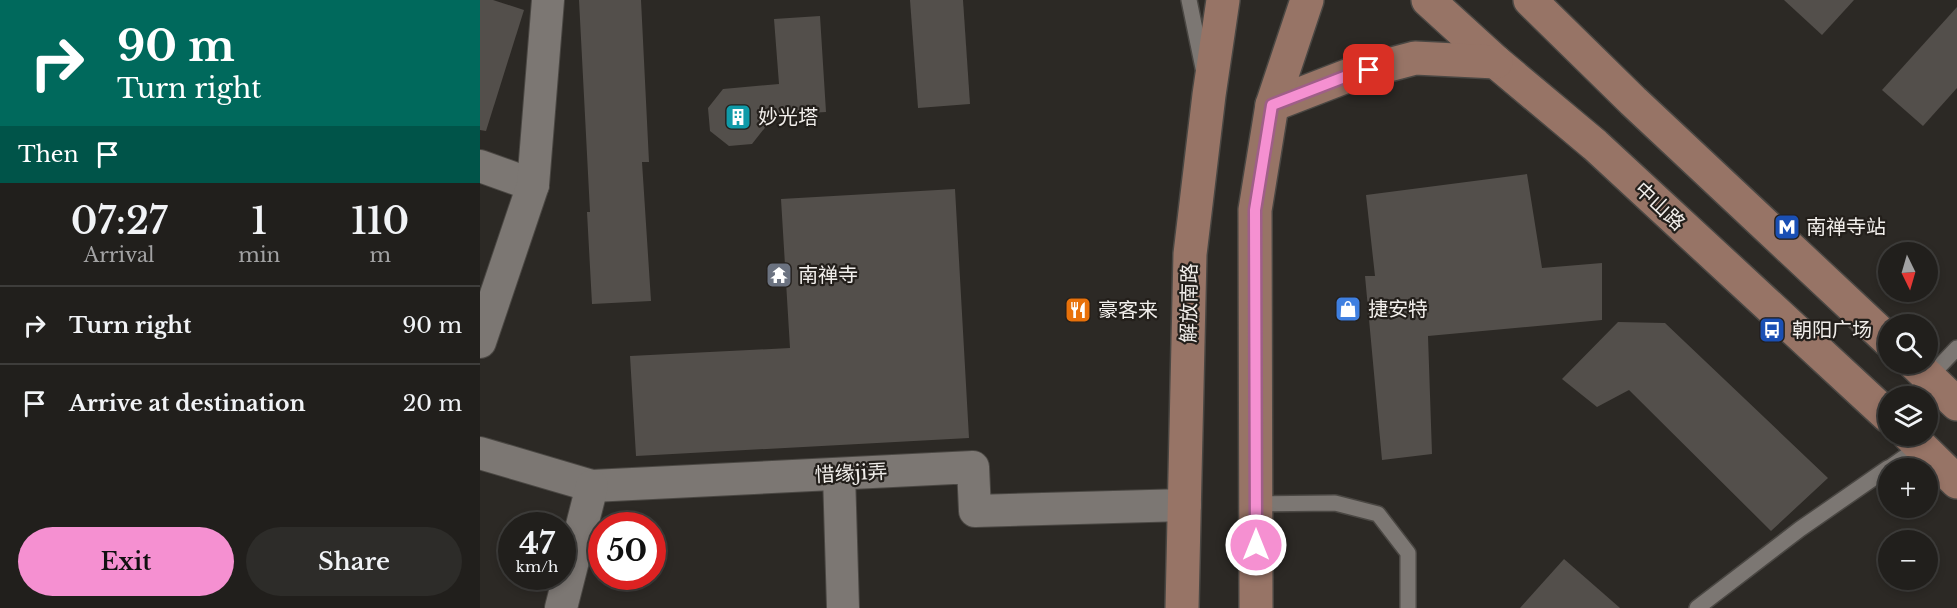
<!DOCTYPE html>
<html lang="en">
<head>
<meta charset="utf-8">
<style>
	body { margin:0; font-family:"Libre Baskerville","Noto Sans SC",serif; background:#2d2c29; color:#f1f3f6; height:100vh; display:flex; flex-direction:column; font-size:22px; white-space:nowrap }
	* { box-sizing:border-box; margin:0 }
	p { font-size:20px; color:#a2a2a3 }
	.icon { flex:none; width:33px; height:33px; fill:none; stroke:currentColor; stroke-width:2; stroke-linecap:round; stroke-linejoin:round }
	.map { position:relative; flex:1; overflow:hidden }
	.side { display:flex; flex-direction:column; background:#211f1c; width:480px }
	.side>* { flex:none }
	.top-card { background:#00695c; color:#fff; overflow:hidden }
	.needle { width:39px; rotate:175deg }
	.buttons { position:absolute; left:1398px; top:242px; display:grid; gap:12px }
	.buttons a { display:grid; place-items:center; width:60px; height:60px; border-radius:50%; background:#211f1c; box-shadow:0 3px 9px #0003,0 0 0 2px #3e3d3b; font-size:30px }
	.speed { position:absolute; left:18px; top:512px; display:flex; gap:12px; font-size:30px; font-weight:700; text-align:center }
	.speed>* { display:grid; place-content:center; width:78px; height:78px; border-radius:50%; background:#211f1c; box-shadow:0 3px 9px #0003,0 0 0 2px #3e3d3b; line-height:1 }
	.speed small { font-size:15px; font-weight:400 }
	.speed .limit { border:9px solid #d22; background:#fff; color:#111 }
	.pin { position:absolute; display:grid; place-items:center; width:51px; height:51px; color:#fff; margin:-26px; border-radius:12px; box-shadow:0 3px 9px #0006 }
	.me { position:absolute; width:66px; margin:-33px; rotate:0deg; stroke-linejoin:round; filter:drop-shadow(0 0 4px #0008) }
	.turn { display:flex; align-items:center; gap:21px; height:126px; padding:0 18px; font-size:27px }
	.turn .icon { width:78px; height:78px; stroke-width:2.5 }
	.turn b { display:block; font-size:42px; line-height:51px }
	.then { display:flex; align-items:center; height:57px; padding:0 18px; background:#0003; gap:12px; font-size:22px }
	.eta { display:flex; justify-content:space-evenly; align-items:center; height:102px; text-align:center }
	.eta b { font-size:36px; font-weight:600; line-height:42px }
	.primary-button { display:flex; gap:12px; margin-top:auto; padding:12px 18px }
	.primary-button a { flex:1; height:69px; border-radius:36px; background:#f590d1; color:#111; font-size:24px; font-weight:600; line-height:69px; text-align:center }
	.primary-button a+a { background:#2d2c29; color:#f1f3f6 }
	ul { padding:0; list-style:none }
	li { display:flex; align-items:center; gap:18px; height:78px; padding:0 18px; border-top:2px solid #3e3d3b }
	li div { flex:1 }
	li b { display:block; font-size:22px }
	li em { font-style:normal }
	main { display:flex; flex:1; min-height:0 }
	.map>svg:first-child { display:block }
</style>
</head>
<body>
<main>
<section class="side">
<div class="top-card">
<div class="turn"><svg class="icon" aria-label="right" viewBox="0 0 24 24"><path d="M7 20v-9h11M14 6l5 5-5 5"/></svg><div><b>90 m</b>Turn right</div></div>
<div class="then">Then<svg class="icon" aria-label="arrive" viewBox="0 0 24 24"><path d="M6 21V4h12l-3 4 3 4H6"/></svg></div>
</div>
<div class="eta">
<div><b>07:27</b><p>Arrival</p></div>
<div><b>1</b><p>min</p></div>
<div><b>110</b><p>m</p></div>
</div>
<ul>
<li><svg class="icon" aria-label="right" viewBox="0 0 24 24"><path d="M7 20v-9h11M14 6l5 5-5 5"/></svg><div><b>Turn right</b></div><em>90 m</em></li>
<li><svg class="icon" aria-label="arrive" viewBox="0 0 24 24"><path d="M6 21V4h12l-3 4 3 4H6"/></svg><div><b>Arrive at destination</b></div><em>20 m</em></li>
</ul>
<div class="primary-button"><a>Exit</a><a>Share</a></div>
</section>
<div class="map">
<svg width="1477" height="608" viewBox="0 0 1477 608">
	<rect width="100%" height="100%" fill="#2c2925"/>
	<g fill="#534f4b">
		<polygon points="0,0 13,0 44,10 6,131 0,130"/>
		<polygon points="99,0 161,0 169,162 162,162 171,301 112,304 107,212 110,212"/>
		<polygon points="430,0 483,0 490,104 438,108"/>
		<polygon points="1304,0 1374,0 1342,35"/>
		<polygon points="1477,7 1477,88 1443,126 1402,90"/>
		<polygon points="340,16 346,112 295,115 272,144 249,146 230,131 228,108 243,89 299,84 294,19"/>
		<polygon points="1047,174 1062,268 1122,263 1122,320 948,336 952,454 902,460 885,276 895,276 886,195"/>
		<polygon points="475,189 489,438 156,456 150,356 310,348 301,199"/>
		<polygon points="1138,322 1185,323 1348,478 1291,531 1149,390 1117,407 1082,379"/>
		<polygon points="1084,559 1140,608 1040,608"/>
	</g>
	<g fill="none" stroke-linecap="round" stroke-linejoin="round">
		<g stroke="#4a4743" stroke-width="18">
			<g id="lane">
				<polyline points="709,0 723,68"/>
				<polyline points="1431,396 1477,348"/>
				<polyline points="1409,468 1440,446"/>
				<polyline points="776,504 855,503 898,514 928,553 928,608"/>
				<polyline points="1217,608 1320,529 1408,468"/>
			</g>
		</g>
		<g stroke="#4a4743" stroke-width="34">
			<g id="street">
				<polyline points="0,166 53,185"/>
				<polyline points="0,342 53,185 68,0"/>
				<polyline points="0,453 112,486 493,467 495,511 705,505"/>
				<polyline points="359,474 363,608"/>
				<polyline points="81,608 112,486"/>
			</g>
		</g>
		<g stroke="#4a4743" stroke-width="36">
			<g id="secondary">
				<polyline points="948,0 1016,62 1115,145 1408,416"/>
				<polyline points="1050,0 1153,101 1408,340"/>
				<polyline points="792,105 867,76 935,58 1016,62"/>
				<polyline points="1434,363 1477,404"/>
				<polyline points="1429,435 1477,482"/>
				<polyline points="702,608 710,254 729,95 743,0"/>
				<polyline points="776,608 775,210 792,105 827,0"/>
			</g>
		</g>
		<use href="#lane" stroke="#7c7773" stroke-width="15"/>
		<use href="#street" stroke="#7c7773" stroke-width="32"/>
		<use href="#secondary" stroke="#977466" stroke-width="33"/>
	</g>
	<g fill="none" stroke-linecap="round" stroke-linejoin="round">
		<g stroke="#9f5e88" stroke-width="15">
			<polyline id="route" points="776,545 775,210 792,105 867,76 889,70"/>
		</g>
		<use href="#route" stroke="#f590d1" stroke-width="10"/>
	</g>
	<defs>
		<g id="building-square" transform="scale(1.35)"><rect x="-9" y="-9" width="18" height="18" rx="4" fill="#0f9aa8" stroke="#231f1b"/><path d="M-4-6H4V6H1V3H-1V6H-4ZM-2.5-4.3h1.7v1.8h-1.7ZM.8-4.3h1.7v1.8H.8ZM-2.5-1h1.7V.8h-1.7ZM.8-1h1.7V.8H.8Z" fill="#fff"/></g>
		<g id="metro-square" transform="scale(1.35)"><rect x="-9" y="-9" width="18" height="18" rx="4" fill="#1a4fb4" stroke="#231f1b"/><path d="M-5.5 5V-5H-3L0 0L3-5H5.5V5H3V-.5L0 4L-3-.5V5Z" fill="#fff"/></g>
		<g id="temple-square" transform="scale(1.35)"><rect x="-9" y="-9" width="18" height="18" rx="4" fill="#6b7280" stroke="#231f1b"/><path d="M0-6L5-2H3V0L6.5 2.5H4V6H1.5V3h-3V6H-4V2.5H-6.5L-3 0V-2H-5Z" fill="#fff"/></g>
		<g id="shop-square" transform="scale(1.35)"><rect x="-9" y="-9" width="18" height="18" rx="4" fill="#3f7fe0" stroke="#231f1b"/><path d="M-5-2.5h2.3a2.7 3.5 0 0 1 5.4 0H5L5.5 6h-11ZM-1.5-2.5h3a1.5 2.3 0 0 0-3 0Z" fill="#fff"/></g>
		<g id="restaurant-square" transform="scale(1.35)"><rect x="-9" y="-9" width="18" height="18" rx="4" fill="#e8710a" stroke="#231f1b"/><path d="M-5-6h1v4h1v-4h1v4h1v-4h1v5L-1.5 .5V6h-2V.5L-5-1ZM5-6V6H3V1.5H1.5Q1.5-4 5-6Z" fill="#fff"/></g>
		<g id="bus-square" transform="scale(1.35)"><rect x="-9" y="-9" width="18" height="18" rx="4" fill="#1a4fb4" stroke="#231f1b"/><path d="M-5-6H5V4H4V6H2V4H-2V6H-4V4H-5ZM-3.5-4V0h7V-4ZM-3.5 1.2v1.5H-2V1.2ZM2 1.2v1.5H3.5V1.2Z" fill="#fff"/></g>
	</defs>
	<g fill-rule="evenodd">
		<use href="#building-square" x="258" y="117"/>
		<use href="#metro-square" x="1307" y="227"/>
		<use href="#temple-square" x="299" y="275"/>
		<use href="#shop-square" x="868" y="309"/>
		<use href="#restaurant-square" x="598" y="310"/>
		<use href="#bus-square" x="1292" y="330"/>
	</g>
	<g text-anchor="middle" dominant-baseline="central" stroke-width="4.5" stroke-linejoin="round" paint-order="stroke">
		<g font-size="20" fill="#f1eeeb" stroke="#231f1b" text-anchor="start">
			<text x="278" y="117">妙光塔</text>
			<text x="1326" y="227">南禅寺站</text>
			<text x="318" y="275">南禅寺</text>
			<text x="888" y="309">捷安特</text>
			<text x="618" y="310">豪客来</text>
			<text x="1312" y="330">朝阳广场</text>
		</g>
		<g font-size="20" fill="#f1eeeb" stroke="#231f1b">
			<text transform="translate(1180 206) rotate(43)">中山路</text>
			<text transform="translate(709 303) rotate(-89)">解放南路</text>
			<text transform="translate(371 473) rotate(-3)">惜缘ji弄</text>
		</g>
	</g>
</svg>
<div class="buttons">
<a><svg class="needle" viewBox="-14 -14 28 28"><path d="M0-13l5 13h-10z" fill="#e53935"/><path d="M0 13l5-13h-10z" fill="#a2a2a3"/></svg></a>
<a><svg class="icon" aria-label="search" viewBox="0 0 24 24"><circle cx="10" cy="10" r="6"/><path d="M15 15l6 6"/></svg></a>
<a><svg class="icon" aria-label="layers" viewBox="0 0 24 24"><path d="M12 4l9 5-9 5-9-5zM3 14l9 5 9-5"/></svg></a>
<a>+</a>
<a>−</a>
</div>
<div class="speed"><div>47<small>km/h</small></div><div class="limit">50</div></div>
<div class="pin" style="left:889px;top:70px;background:#d93025"><svg class="icon" aria-label="arrive" viewBox="0 0 24 24"><path d="M6 21V4h12l-3 4 3 4H6"/></svg></div>
<svg class="me" style="left:776px;top:545px" viewBox="-20 -20 40 40"><circle r="17" fill="#f590d1" stroke="#fff" stroke-width="3"/><path d="M0-11L8 9 0 5-8 9z" fill="#fff"/></svg>
</div>
</main>
</body>
</html>
